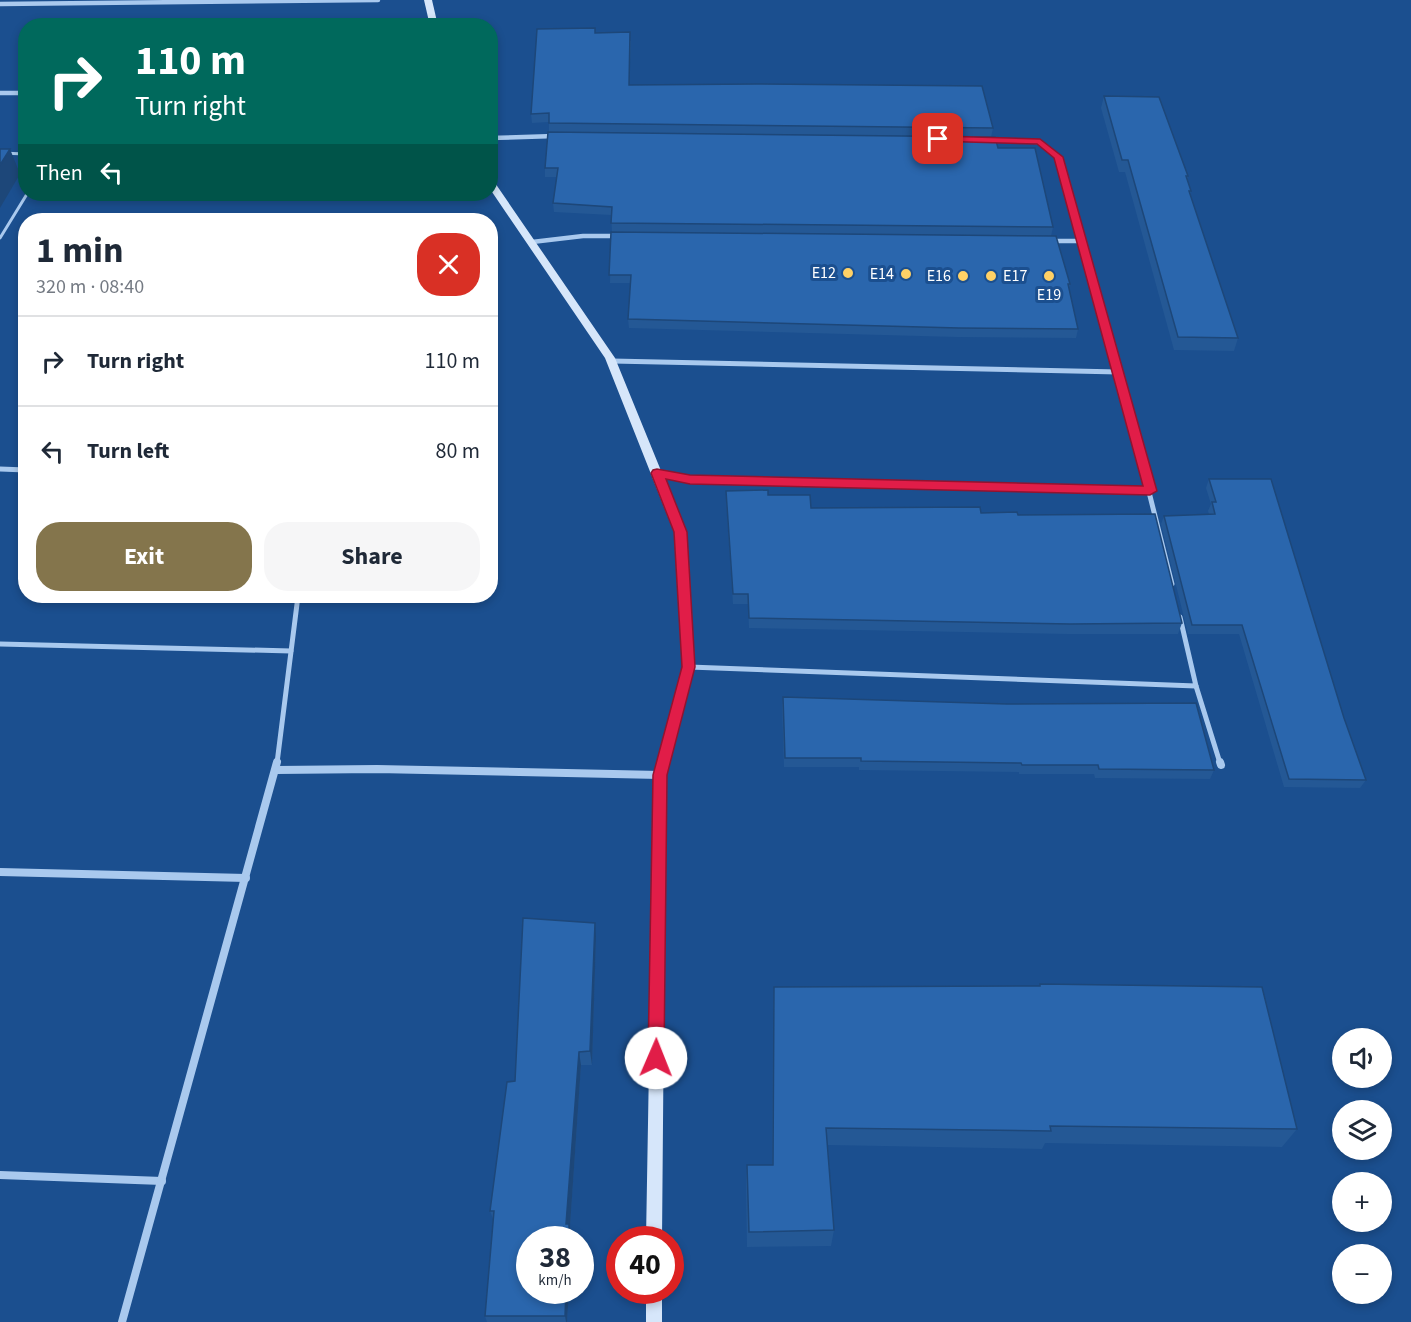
<!DOCTYPE html>
<html lang="en">
<head>
<meta charset="utf-8">
<style>
	body { margin:0; font-family:"Source Sans 3",sans-serif; background:#f6f6f7; color:#1f2937; height:100vh; display:flex; flex-direction:column; font-size:22px; white-space:nowrap }
	* { box-sizing:border-box; margin:0 }
	p { font-size:20px; color:#747a83 }
	.icon { flex:none; width:33px; height:33px; fill:none; stroke:currentColor; stroke-width:2; stroke-linecap:round; stroke-linejoin:round }
	.map { position:relative; flex:1; overflow:hidden }
	.sheet { position:absolute; left:18px; top:213px; width:480px; height:390px; display:flex; flex-direction:column; background:#fff; border-radius:24px; box-shadow:0 3px 9px #0003 }
	.sheet>* { flex:none }
	.guide { position:absolute; left:18px; top:18px; width:480px; height:183px; border-radius:24px; box-shadow:0 3px 9px #0003; background:#00695c; color:#fff; overflow:hidden }
	.buttons { position:absolute; left:1332px; top:1028px; display:grid; gap:12px }
	.buttons a { display:grid; place-items:center; width:60px; height:60px; border-radius:50%; background:#fff; box-shadow:0 3px 9px #0003; font-size:30px }
	.speed { position:absolute; left:516px; top:1226px; display:flex; gap:12px; font-size:30px; font-weight:700; text-align:center }
	.speed>* { display:grid; place-content:center; width:78px; height:78px; border-radius:50%; background:#fff; box-shadow:0 3px 9px #0003; line-height:1 }
	.speed small { font-size:15px; font-weight:400 }
	.speed .limit { border:9px solid #d22; background:#fff; color:#111 }
	.pin { position:absolute; display:grid; place-items:center; width:51px; height:51px; color:#fff; margin:-26px; border-radius:12px; box-shadow:0 3px 9px #0006 }
	.me { position:absolute; width:66px; margin:-33px; rotate:1deg; stroke-linejoin:round; filter:drop-shadow(0 0 4px #0008) }
	.turn { display:flex; align-items:center; gap:21px; height:126px; padding:0 18px; font-size:27px }
	.turn .icon { width:78px; height:78px; stroke-width:2.5 }
	.turn b { display:block; font-size:42px; line-height:51px }
	.then { display:flex; align-items:center; height:57px; padding:0 18px; background:#0003; gap:12px; font-size:22px }
	.round { display:grid; place-items:center; flex:none; width:63px; height:63px; border-radius:24px; background:#f6f6f7 }
	.headline { display:flex; align-items:center; justify-content:space-between; height:102px; padding:0 18px }
	h1 { font-size:36px; font-weight:700; line-height:45px }
	.primary-button { display:flex; gap:12px; margin-top:auto; padding:12px 18px }
	.primary-button a { flex:1; height:69px; border-radius:24px; background:#84754c; color:#fff; font-size:24px; font-weight:700; line-height:69px; text-align:center }
	.primary-button a+a { background:#f6f6f7; color:#1f2937 }
	ul { padding:0; list-style:none }
	li { display:flex; align-items:center; gap:18px; height:90px; padding:0 18px; border-top:2px solid #e0e1e3 }
	li div { flex:1 }
	li b { display:block; font-size:22px }
	li em { font-style:normal }
	.map>svg:first-child { display:block }
</style>
</head>
<body>
<div class="map">
<svg width="1411" height="1322" viewBox="0 0 1411 1322">
	<rect width="100%" height="100%" fill="#1b4f8f"/>
	<g fill="none" stroke-linecap="round" stroke-linejoin="round">
		<g stroke="#a9c9ee" stroke-width="3">
			<polyline points="0,153 26,154"/>
			<polyline points="0,238 27,194"/>
		</g>
		<g stroke="#a9c9ee" stroke-width="4.5">
			<polyline points="0,4 378,0"/>
			<polyline points="0,93 26,93"/>
			<polyline points="490,138 555,136"/>
			<polyline points="988,140 1039,142 1058,157 1108,332"/>
			<polyline points="1051,241 1083,241"/>
			<polyline points="532,242 583,236 618,236"/>
		</g>
		<g stroke="#a9c9ee" stroke-width="5">
			<polyline points="612,361 1119,372 1107,331"/>
			<polyline points="1119,372 1172,584"/>
			<polyline points="0,469 26,470"/>
			<polyline points="657,473 690,480 1150,491"/>
			<polyline points="0,644 291,651"/>
			<polyline points="689,667 1196,686 1180,617"/>
			<polyline points="1196,686 1220,763"/>
			<polyline points="277,763 298,596"/>
		</g>
		<g stroke="#a9c9ee" stroke-width="8">
			<polyline points="1220,762 1221,765"/>
			<polyline points="276,770 377,769 660,775"/>
			<polyline points="0,872 246,878"/>
			<polyline points="0,1175 162,1181"/>
			<polyline points="122,1322 277,762"/>
		</g>
		<g fill="#d6e6fa" fill-rule="evenodd">
			<polygon points="424,0 432,0 438,26 430,26"/>
			<polygon points="490,179 493,180 615,358 686,532 695,667 666,775 662,1239 646,1239 654,775 683,667 674,532 605,358 490,189"/>
			<rect x="646" y="1290" width="16" height="32"/>
		</g>
	</g>
	<g fill="#245895">
		<polygon points="595,33 631,41 629,85 993,128 991,137 549,132 549,122 532,123 531,114"/>
		<polygon points="1104,96 1188,176 1187,180 1191,191 1190,195 1238,338 1234,351 1174,350 1125,172 1119,172 1101,108"/>
		<polygon points="998,148 1053,227 1051,236 612,232 611,215 554,212 553,203 557,177 545,177 545,168"/>
		<polygon points="611,232 1070,284 1069,288 1078,329 1076,338 957,337 629,328 628,319 631,283 610,283"/>
		<polygon points="1209,479 1344,718 1366,780 1360,788 1284,787 1239,634 1188,634 1161,524 1164,516 1209,514 1208,511 1211,504 1206,488"/>
		<polygon points="726,491 768,495 811,508 981,513 1018,515 1182,623 1178,634 1067,634 749,628 748,604 733,604 726,501"/>
		<polygon points="783,697 1214,770 1210,779 1095,778 1094,774 1019,774 1019,772 859,770 859,767 784,767 782,706"/>
		<polygon points="596,937 592,1065 581,1065 570,1226 572,1235 530,1290 569,1290 567,1322 487,1322 485,1316 493,1219 490,1211 515,1081"/>
		<polygon points="1040,984 1297,1129 1282,1147 1045,1143 1042,1149 828,1145 834,1230 831,1246 747,1247 746,1182 747,1165 772,1165 773,1007 774,987 1039,986"/>
	</g>
	<g fill="#1d4779">
		<polygon points="10,149 20,174 0,208 0,165"/>
		<polygon points="595,923 596,937 592,1065 590,1051"/>
		<polygon points="579,1052 581,1065 570,1226 572,1239 569,1239 566,1224"/>
		<polygon points="566,1290 569,1290 567,1322 566,1322 565,1316"/>
	</g>
	<g fill="#2a66ad" stroke="#1d4779" stroke-width="1.5">
		<polygon points="595,28 595,33 630,32 629,85 757,84 982,86 993,128 549,123 549,113 531,114 537,29"/>
		<polygon points="1104,96 1159,97 1188,176 1186,176 1191,191 1189,191 1238,338 1178,337 1128,160 1122,160"/>
		<polygon points="548,132 995,137 998,148 1035,148 1053,227 611,223 612,207 553,203 558,168 545,168"/>
		<polygon points="0,149 10,149 0,165"/>
		<polygon points="611,232 1056,236 1070,284 1068,284 1078,329 959,328 628,319 631,275 609,275"/>
		<polygon points="1209,479 1271,479 1344,718 1366,780 1289,779 1242,625 1192,625 1164,516 1215,514 1212,502 1216,502"/>
		<polygon points="768,490 768,495 810,495 811,508 980,507 981,513 1017,512 1018,515 1155,514 1182,623 1070,624 749,618 748,594 733,594 726,491"/>
		<polygon points="783,697 1007,704 1196,703 1214,770 1099,769 1098,765 1022,765 1021,763 861,761 861,758 785,758"/>
		<polygon points="523,918 595,923 590,1051 579,1052 566,1224 569,1224 569,1239 530,1239 530,1290 566,1290 565,1316 485,1316 494,1211 490,1211 507,1082 515,1081"/>
		<polygon points="1040,984 1262,987 1297,1129 1050,1126 1051,1131 826,1128 834,1230 749,1232 747,1165 773,1165 774,987 1040,986"/>
	</g>
	<polygon fill="#e11d48" stroke="#92132f" stroke-width="1.5" points="938,136 1040,139 1063,157 1157,491 1150,495 690,484 666,479 687,532 695,667 667,775 664,1058 662,1063 656,1066 650,1063 648,1058 653,775 682,667 674,532 651,473 653,470 657,469 690,475 1143,486 1054,158 1037,144 935,141 935,137"/>
	<g fill="#ffd166" stroke="#1b4f8f" stroke-width="2">
		<circle cx="848" cy="273" r="6"/>
		<circle cx="906" cy="274" r="6"/>
		<circle cx="963" cy="276" r="6"/>
		<circle cx="991" cy="276" r="6"/>
		<circle cx="1049" cy="276" r="6"/>
	</g>
	<g text-anchor="middle" dominant-baseline="central" stroke-width="6" stroke-linejoin="round" paint-order="stroke">
		<g font-size="16" fill="#fff" stroke="#1b4f8f" text-anchor="end">
			<text x="836" y="273">E12</text>
			<text x="894" y="274">E14</text>
			<text x="951" y="276">E16</text>
			<text x="1003" y="276" text-anchor="start">E17</text>
			<text x="1049" y="295" text-anchor="middle">E19</text>
		</g>
	</g>
</svg>
<div class="buttons">
<a><svg class="icon" aria-label="sound" viewBox="0 0 24 24"><path d="M4 9h4l5-4v14l-5-4H4zM17 9q2 3 0 6"/></svg></a>
<a><svg class="icon" aria-label="layers" viewBox="0 0 24 24"><path d="M12 4l9 5-9 5-9-5zM3 14l9 5 9-5"/></svg></a>
<a>+</a>
<a>−</a>
</div>
<div class="speed"><div>38<small>km/h</small></div><div class="limit">40</div></div>
<div class="pin" style="left:938px;top:139px;background:#d93025"><svg class="icon" aria-label="arrive" viewBox="0 0 24 24"><path d="M6 21V4h12l-3 4 3 4H6"/></svg></div>
<svg class="me" style="left:656px;top:1058px" viewBox="-20 -20 40 40"><circle r="19" fill="#fff"/><path d="M0-13L10 11 0 6-10 11z" fill="#e11d48"/></svg>
<div class="guide">
<div class="turn"><svg class="icon" aria-label="right" viewBox="0 0 24 24"><path d="M7 20v-9h11M14 6l5 5-5 5"/></svg><div><b>110 m</b>Turn right</div></div>
<div class="then">Then<svg class="icon" aria-label="left" viewBox="0 0 24 24"><path d="M17 20v-9H6M10 6l-5 5 5 5"/></svg></div>
</div>
<section class="sheet">
<div class="headline"><div><h1>1 min</h1><p>320 m · 08:40</p></div><a class="round" style="background:#d93025;color:#fff"><svg class="icon" aria-label="close" viewBox="0 0 24 24"><path d="M6 6l12 12M18 6L6 18"/></svg></a></div>
<ul>
<li><svg class="icon" aria-label="right" viewBox="0 0 24 24"><path d="M7 20v-9h11M14 6l5 5-5 5"/></svg><div><b>Turn right</b></div><em>110 m</em></li>
<li><svg class="icon" aria-label="left" viewBox="0 0 24 24"><path d="M17 20v-9H6M10 6l-5 5 5 5"/></svg><div><b>Turn left</b></div><em>80 m</em></li>
</ul>
<div class="primary-button"><a>Exit</a><a>Share</a></div>
</section>
</div>
</body>
</html>
